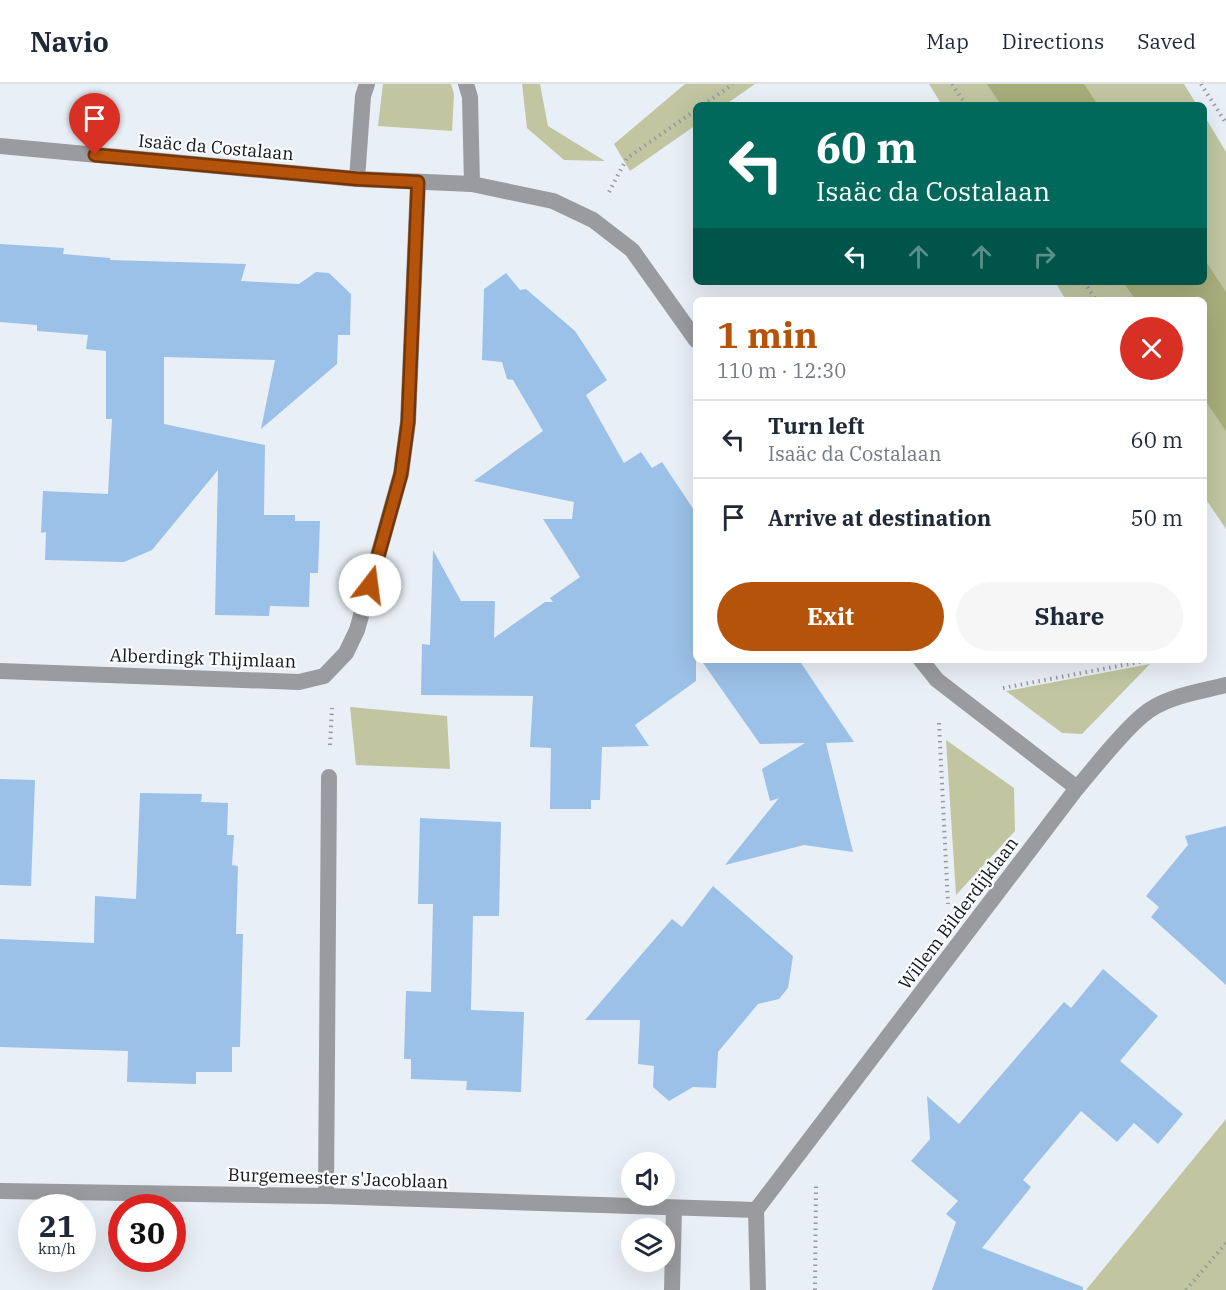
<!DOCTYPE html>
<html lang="en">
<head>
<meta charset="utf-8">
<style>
	body { margin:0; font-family:"IBM Plex Serif",serif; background:#f6f6f7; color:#1f2937; height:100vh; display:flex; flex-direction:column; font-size:22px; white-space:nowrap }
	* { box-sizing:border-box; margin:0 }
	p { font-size:20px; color:#747a83 }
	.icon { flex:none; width:33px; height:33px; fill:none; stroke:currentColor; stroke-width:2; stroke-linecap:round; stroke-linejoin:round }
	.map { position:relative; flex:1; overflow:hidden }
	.panel { position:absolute; left:693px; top:213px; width:514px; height:366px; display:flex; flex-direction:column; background:#fff; border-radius:9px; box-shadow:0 6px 24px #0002 }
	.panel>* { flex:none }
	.guide { position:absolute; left:693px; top:18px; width:514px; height:183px; border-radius:9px; box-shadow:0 6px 24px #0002; background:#00695c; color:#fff; overflow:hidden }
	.fabs { position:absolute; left:621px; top:1068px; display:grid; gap:12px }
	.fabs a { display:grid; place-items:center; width:54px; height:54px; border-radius:50%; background:#fff; box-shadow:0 6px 24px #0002; font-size:30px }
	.speed { position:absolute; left:18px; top:1110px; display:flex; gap:12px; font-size:30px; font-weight:700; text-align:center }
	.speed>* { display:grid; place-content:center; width:78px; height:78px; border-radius:50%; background:#fff; box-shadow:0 6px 24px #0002; line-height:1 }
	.speed small { font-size:15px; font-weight:400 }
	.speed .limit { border:9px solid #d22; background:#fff; color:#111 }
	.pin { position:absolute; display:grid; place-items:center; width:51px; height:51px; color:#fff; margin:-62px -26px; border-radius:50% 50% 50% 0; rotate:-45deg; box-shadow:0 0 6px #0007 }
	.pin .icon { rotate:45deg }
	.me { position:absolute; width:66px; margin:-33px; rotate:15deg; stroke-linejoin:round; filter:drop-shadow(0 0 4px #0008) }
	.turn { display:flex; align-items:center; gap:21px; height:126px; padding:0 24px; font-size:27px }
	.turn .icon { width:78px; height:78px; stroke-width:2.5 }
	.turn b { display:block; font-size:42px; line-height:51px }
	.lanes { display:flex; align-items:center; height:57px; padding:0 24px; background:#0003; justify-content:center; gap:30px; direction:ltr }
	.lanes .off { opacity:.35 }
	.round { display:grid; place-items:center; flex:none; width:63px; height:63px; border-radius:32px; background:#f6f6f7 }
	.summary { display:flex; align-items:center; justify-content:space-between; height:102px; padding:0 24px }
	h1 { font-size:36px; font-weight:800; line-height:45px; color:#b45309 }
	.primary-button { display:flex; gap:12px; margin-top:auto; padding:12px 24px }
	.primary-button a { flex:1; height:69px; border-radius:36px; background:#b45309; color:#fff; font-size:24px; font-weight:800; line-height:69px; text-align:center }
	.primary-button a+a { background:#f6f6f7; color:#1f2937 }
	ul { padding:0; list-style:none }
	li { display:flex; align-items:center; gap:18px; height:78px; padding:0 24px; border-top:2px solid #e0e1e3 }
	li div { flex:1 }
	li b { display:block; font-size:22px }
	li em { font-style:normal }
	header { display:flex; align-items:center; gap:36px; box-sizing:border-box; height:84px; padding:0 30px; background:#fff; border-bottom:2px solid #e0e1e3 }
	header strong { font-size:28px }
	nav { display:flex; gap:33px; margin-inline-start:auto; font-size:21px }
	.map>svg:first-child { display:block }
</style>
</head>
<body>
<header>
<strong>Navio</strong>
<nav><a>Map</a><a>Directions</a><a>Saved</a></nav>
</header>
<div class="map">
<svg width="1226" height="1206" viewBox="0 0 1226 1206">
	<rect width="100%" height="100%" fill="#e9eff6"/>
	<g fill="#c1c6a1">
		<polygon points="383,0 451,0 454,10 452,47 378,42"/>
		<polygon points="522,0 540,0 548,42 605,77 564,76 527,44"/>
		<polygon points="685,0 755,0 725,21 696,21 696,41 630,87 614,60"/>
		<polygon points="929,0 1184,0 1197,21 942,21"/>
		<polygon points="1205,33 1226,68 1226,445 1205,414 1204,216 1066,216 1055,198 1204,198"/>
		<polygon points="1150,580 1082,650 1062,649 1006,607"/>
		<polygon points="350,623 447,632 450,685 356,681"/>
		<polygon points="946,656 1014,704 1015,747 956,811"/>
		<polygon points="1226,1035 1226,1206 1086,1206"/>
	</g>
	<g fill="#a7ad7b">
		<polygon points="987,0 1084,0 1098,21 1001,21"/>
		<polygon points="1205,176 1226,208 1226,347 1205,316 1204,216 1136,216 1123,198 1204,198"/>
	</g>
	<g fill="#9bc1e8">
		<polygon points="0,160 64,164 63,170 110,174 110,176 246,180 241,197 299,200 316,188 329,189 351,210 350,251 338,251 337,280 261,345 275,276 164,273 164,340 265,361 264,431 295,431 295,437 320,437 318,489 310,489 309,523 270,522 269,532 215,531 218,386 152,466 124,478 45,476 46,448 41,449 43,407 108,410 112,335 106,335 106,267 86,265 88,251 37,247 37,241 0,238"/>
		<polygon points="506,189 520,206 526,205 575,247 607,296 586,311 624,379 641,368 652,384 662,378 696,429 696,597 635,641 649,662 602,663 600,716 591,716 591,725 550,725 551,664 530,663 533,612 421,611 422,560 430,561 433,466 461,517 495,517 494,554 545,518 553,518 550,514 580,493 543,435 572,435 574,418 474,397 543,347 513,296 507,295 502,278 482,276 484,205"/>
		<polygon points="701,576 799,576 854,658 826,659 853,768 804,761 725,781 779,714 770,717 762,685 805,659 760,660"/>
		<polygon points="0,695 35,696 31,802 0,801"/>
		<polygon points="140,709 202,710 201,718 228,719 227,751 234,751 232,781 238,782 236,850 243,850 240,963 232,963 232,988 196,988 196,1000 127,998 128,967 0,963 0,855 94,859 95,812 136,815"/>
		<polygon points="420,734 501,738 499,832 473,832 471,926 524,928 521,1008 466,1006 467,997 411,995 411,975 404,975 406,907 431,908 433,820 418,820"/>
		<polygon points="1226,742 1226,901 1151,833 1159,823 1146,812 1188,761 1185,752"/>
		<polygon points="713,802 793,872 788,904 779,915 758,920 718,968 716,1004 693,1003 669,1017 653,1003 654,982 638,980 640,936 585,936 672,835 682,843"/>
		<polygon points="1103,885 1158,932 1120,977 1183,1030 1158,1060 1134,1039 1117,1058 1081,1027 1023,1096 1031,1103 982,1164 1083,1203 1083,1206 932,1206 956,1138 946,1130 958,1117 911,1077 930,1055 927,1012 959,1040 1064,918 1071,924"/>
	</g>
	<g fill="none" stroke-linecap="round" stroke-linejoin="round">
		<g stroke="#969a9f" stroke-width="4" stroke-dasharray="1.5 4.5" stroke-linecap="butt">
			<polyline points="952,0 966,21"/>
			<polyline points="1201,0 1226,39"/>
			<polyline points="703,21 733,0"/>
			<polyline points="609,108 627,74 696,26"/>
			<polyline points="1084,198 1096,216"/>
			<polyline points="1003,604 1150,576"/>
			<polyline points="939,639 948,820"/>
			<polyline points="330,661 332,624"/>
			<polyline points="815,1206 816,1102"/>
			<polyline points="1186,1206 1226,1159"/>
		</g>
		<g stroke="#999b9e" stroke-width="16">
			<polyline points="466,0 470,13 472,100"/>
			<polyline points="0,62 357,95 472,100 553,117 593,136 632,166 696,256"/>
			<polyline points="357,95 363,12 367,0"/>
			<polyline points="921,576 937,596 1077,704"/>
			<polyline points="0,587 299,598 324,592 346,569 357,546 401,390 408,338 418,98"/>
			<path d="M0,1107l326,5 430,14 321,-422c20,-23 43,-54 66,-73 22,-19 56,-23 83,-30"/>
			<polyline points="326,1112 329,693"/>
			<polyline points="756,1126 758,1206"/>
			<polyline points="672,1206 674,1124"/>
		</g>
	</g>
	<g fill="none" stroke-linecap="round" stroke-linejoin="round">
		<g stroke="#753606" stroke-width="15">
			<polyline id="route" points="95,71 357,95 418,98 408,338 401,390 370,501"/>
		</g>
		<use href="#route" stroke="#b45309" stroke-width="10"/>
	</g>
	<g text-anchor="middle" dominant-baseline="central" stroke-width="4.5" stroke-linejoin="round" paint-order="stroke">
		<g font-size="18" fill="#141618" stroke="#fafcff">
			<text transform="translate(216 63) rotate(5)">Isaäc da Costalaan</text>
			<text transform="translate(203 574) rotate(2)">Alberdingk Thijmlaan</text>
			<text transform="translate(958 829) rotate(-53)">Willem Bilderdijklaan</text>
			<text transform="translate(338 1094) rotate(2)">Burgemeester s'Jacoblaan</text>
		</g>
	</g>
</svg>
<div class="fabs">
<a><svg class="icon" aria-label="sound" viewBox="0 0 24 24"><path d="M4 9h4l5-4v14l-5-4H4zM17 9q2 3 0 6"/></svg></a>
<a><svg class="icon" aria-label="layers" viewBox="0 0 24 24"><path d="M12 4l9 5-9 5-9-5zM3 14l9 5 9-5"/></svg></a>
</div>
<div class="speed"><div>21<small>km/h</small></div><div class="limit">30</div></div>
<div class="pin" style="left:95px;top:71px;background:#d93025"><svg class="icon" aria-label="arrive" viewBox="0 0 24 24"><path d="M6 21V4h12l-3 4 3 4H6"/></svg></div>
<svg class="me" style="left:370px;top:501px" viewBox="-20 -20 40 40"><circle r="19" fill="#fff"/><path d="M0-13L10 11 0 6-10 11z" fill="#b45309"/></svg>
<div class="guide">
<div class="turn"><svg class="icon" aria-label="left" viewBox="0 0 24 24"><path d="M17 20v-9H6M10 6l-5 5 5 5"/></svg><div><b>60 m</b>Isaäc da Costalaan</div></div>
<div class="lanes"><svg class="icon" aria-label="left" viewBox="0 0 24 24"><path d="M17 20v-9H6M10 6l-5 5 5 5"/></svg><svg class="icon off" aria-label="ahead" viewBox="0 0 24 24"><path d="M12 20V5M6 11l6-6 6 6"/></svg><svg class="icon off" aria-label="ahead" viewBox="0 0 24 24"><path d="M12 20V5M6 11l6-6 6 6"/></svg><svg class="icon off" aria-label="right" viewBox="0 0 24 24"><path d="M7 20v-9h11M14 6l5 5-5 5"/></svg></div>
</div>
<section class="panel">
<div class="summary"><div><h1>1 min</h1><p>110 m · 12:30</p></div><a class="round" style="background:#d93025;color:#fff"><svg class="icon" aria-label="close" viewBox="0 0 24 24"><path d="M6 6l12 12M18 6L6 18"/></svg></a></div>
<ul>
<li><svg class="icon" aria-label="left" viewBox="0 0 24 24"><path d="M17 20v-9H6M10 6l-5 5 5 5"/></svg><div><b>Turn left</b><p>Isaäc da Costalaan</p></div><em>60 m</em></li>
<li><svg class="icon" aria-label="arrive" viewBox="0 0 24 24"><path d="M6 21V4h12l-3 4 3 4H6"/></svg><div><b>Arrive at destination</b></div><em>50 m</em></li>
</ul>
<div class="primary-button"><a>Exit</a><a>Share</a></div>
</section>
</div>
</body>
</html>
